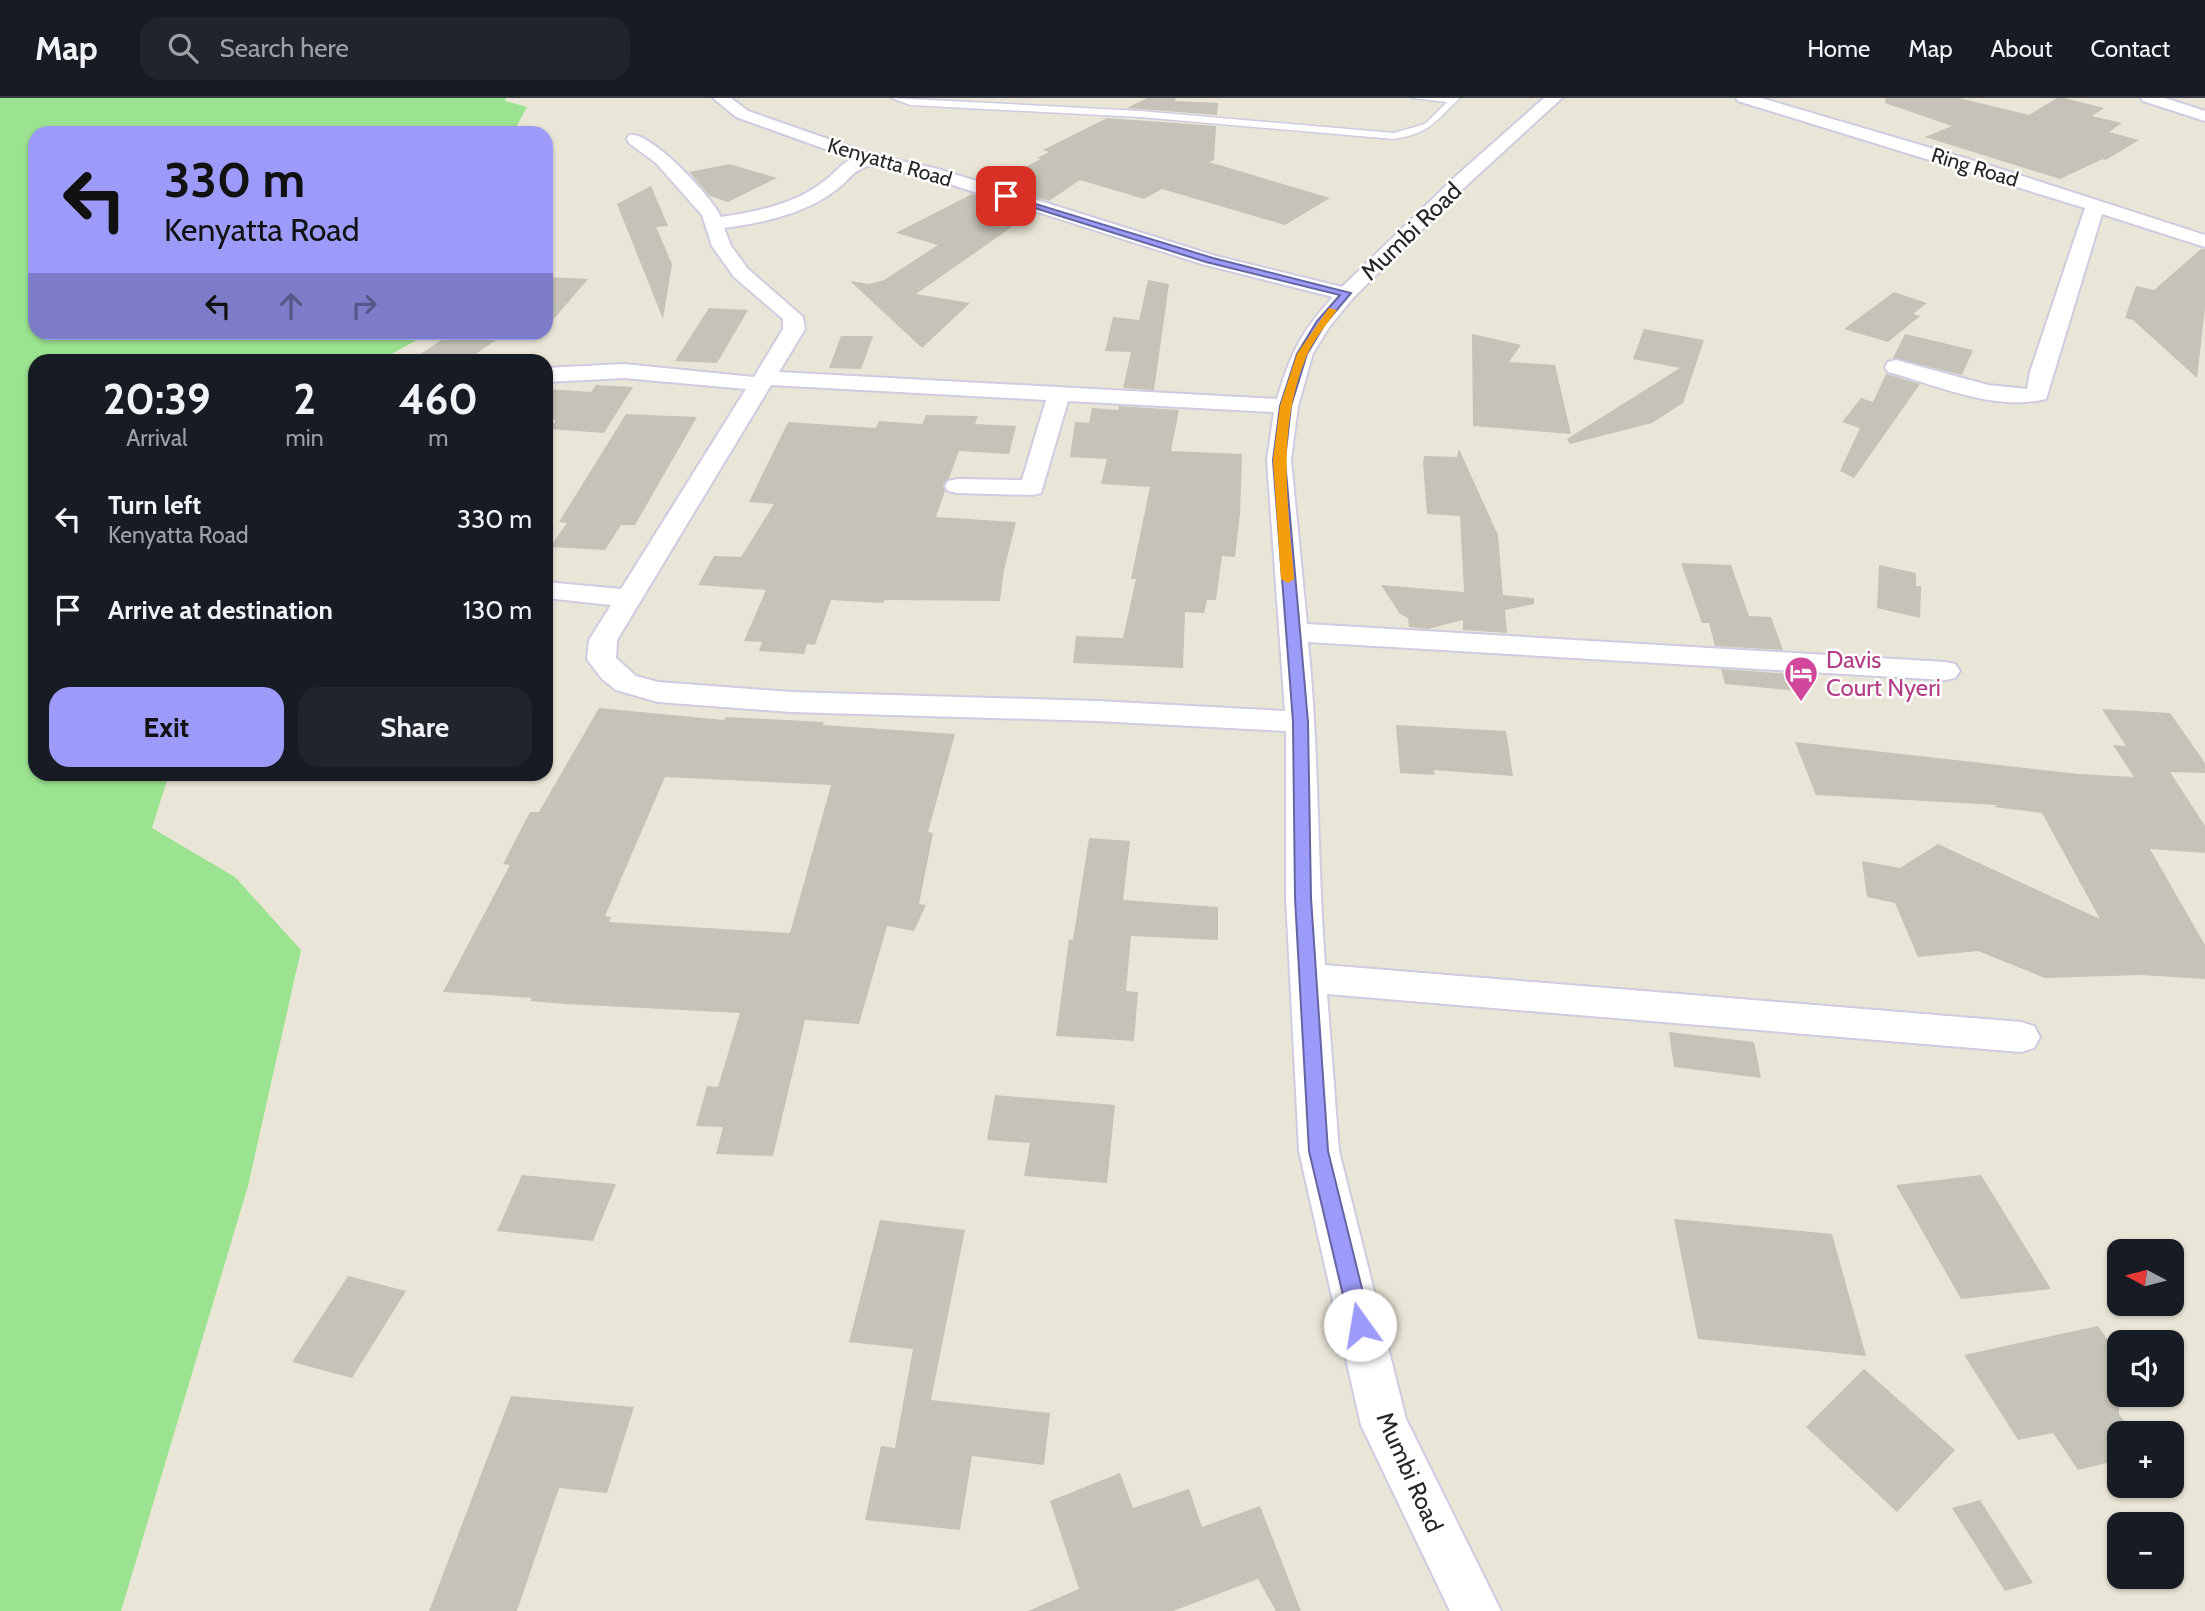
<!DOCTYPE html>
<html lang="en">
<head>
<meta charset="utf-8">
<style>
	body { margin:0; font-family:Cabin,sans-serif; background:#20242c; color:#f1f3f6; height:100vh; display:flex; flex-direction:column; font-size:26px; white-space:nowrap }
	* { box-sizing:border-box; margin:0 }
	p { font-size:23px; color:#9ea1a6 }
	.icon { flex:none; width:38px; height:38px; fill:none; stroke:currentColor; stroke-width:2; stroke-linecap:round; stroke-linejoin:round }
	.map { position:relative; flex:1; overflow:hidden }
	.details { position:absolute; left:28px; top:256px; width:525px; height:427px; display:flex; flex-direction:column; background:#171b24; border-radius:21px; box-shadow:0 2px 5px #0004 }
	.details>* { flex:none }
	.banner { position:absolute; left:28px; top:28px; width:525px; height:214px; border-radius:21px; box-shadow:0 2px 5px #0004; background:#9c9bfa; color:#111; overflow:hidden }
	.needle { width:46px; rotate:277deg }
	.buttons { position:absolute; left:2107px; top:1141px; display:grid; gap:14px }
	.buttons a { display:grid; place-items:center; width:77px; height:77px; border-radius:14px; background:#171b24; box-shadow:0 2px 5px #0004; font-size:35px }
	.pin { position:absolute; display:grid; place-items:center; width:60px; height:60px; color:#fff; margin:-30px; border-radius:14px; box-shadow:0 4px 10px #0006 }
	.me { position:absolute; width:77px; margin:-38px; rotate:347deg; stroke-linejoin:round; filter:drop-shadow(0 0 5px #0008) }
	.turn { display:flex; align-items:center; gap:24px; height:147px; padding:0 21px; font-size:32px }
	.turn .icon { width:91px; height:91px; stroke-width:2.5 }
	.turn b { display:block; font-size:49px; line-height:60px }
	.lanes { display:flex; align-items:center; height:66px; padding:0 21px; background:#0003; justify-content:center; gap:35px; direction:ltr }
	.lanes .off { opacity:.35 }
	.eta { display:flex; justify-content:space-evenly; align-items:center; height:119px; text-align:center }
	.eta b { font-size:42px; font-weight:800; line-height:49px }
	.cta { display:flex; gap:14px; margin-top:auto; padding:14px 21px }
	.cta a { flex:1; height:80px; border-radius:21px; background:#9c9bfa; color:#111; font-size:28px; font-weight:800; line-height:80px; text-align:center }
	.cta a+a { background:#20242c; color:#f1f3f6 }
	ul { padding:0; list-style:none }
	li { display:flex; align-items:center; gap:21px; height:91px; padding:0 21px }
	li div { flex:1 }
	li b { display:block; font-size:26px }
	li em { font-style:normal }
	header { display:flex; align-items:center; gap:42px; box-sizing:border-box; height:98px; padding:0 35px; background:#171b24; border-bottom:2px solid #363941 }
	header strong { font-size:33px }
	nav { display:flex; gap:38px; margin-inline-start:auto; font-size:24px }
	.search { width:490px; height:63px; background:#20242c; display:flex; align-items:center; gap:18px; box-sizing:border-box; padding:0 24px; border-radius:21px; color:#9ea1a6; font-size:26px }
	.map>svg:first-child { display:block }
</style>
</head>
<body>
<header>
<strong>Map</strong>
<div class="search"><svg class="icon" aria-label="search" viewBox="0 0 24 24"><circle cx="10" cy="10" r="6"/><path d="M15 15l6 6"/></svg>Search here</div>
<nav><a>Home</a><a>Map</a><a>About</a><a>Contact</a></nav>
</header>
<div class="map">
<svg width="2205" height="1513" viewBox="0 0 2205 1513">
	<rect width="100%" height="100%" fill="#eae6d7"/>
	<polygon fill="#9ce391" points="0,0 506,0 505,3 527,9 513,35 35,35 35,234 429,235 381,262 35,262 35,676 169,676 152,730 235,779 301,852 248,1088 121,1513 0,1513"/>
	<g fill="#c5c2b7" fill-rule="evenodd">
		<polygon points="1147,0 1176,0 1175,3 1218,5 1217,17 1127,10"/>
		<polygon points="1886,0 1959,0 2029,17 2057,0 2064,0 2104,10 2092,18 2122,25 2109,34 2139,42 2106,62 2103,61 2060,81 1925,39 1952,28 1885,5"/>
		<polygon points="1107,20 1216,28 1214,62 1209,64 1330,100 1285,127 1162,91 1144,101 1080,82 1049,103 993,85 1041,61 1037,60 1049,54 1043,52"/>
		<polygon points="730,66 777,80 728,104 710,98 689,74"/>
		<polygon points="651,88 668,128 656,129 672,166 663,221 617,106"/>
		<polygon points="972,96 1032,115 916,196 970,205 922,250 850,183 869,186 884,182 938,147 896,135"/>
		<polygon points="2201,151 2205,151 2205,210 2197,280 2133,222 2125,220 2136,188 2154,192"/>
		<polygon points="546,179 588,181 546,230"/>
		<polygon points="1148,182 1169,186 1154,292 1123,290 1131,254 1105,253 1113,219 1139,222"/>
		<polygon points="1894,194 1927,205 1913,216 1920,218 1888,244 1844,231"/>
		<polygon points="709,210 748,212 717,265 675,263"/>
		<polygon points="1644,231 1704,242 1683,305 1652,325 1570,346 1567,341 1680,270 1633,261"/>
		<polygon points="453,234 496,242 467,262 412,262"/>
		<polygon points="1472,236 1521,247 1509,264 1555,267 1571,336 1473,328"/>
		<polygon points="1905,236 1973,252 1962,277 1893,260"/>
		<polygon points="841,238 873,238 861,271 829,270"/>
		<polygon points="1886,276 1920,286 1854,380 1840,373 1860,330 1842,324 1861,300 1873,304"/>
		<polygon points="596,287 633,289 604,335 549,331 556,322 546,321 546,291 591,294"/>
		<polygon points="1119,308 1179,312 1171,353 1242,356 1240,416 1235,459 1222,458 1216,502 1207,502 1204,515 1185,514 1183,570 1073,565 1076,538 1123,540 1136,481 1131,481 1150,389 1101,386 1107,361 1070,359 1075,324 1089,325 1092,310 1118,312"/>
		<polygon points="626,316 697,319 635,427 621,427 605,452 550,449 567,425 559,424"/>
		<polygon points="926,317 978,318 975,326 1016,328 1009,356 959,353 949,380 943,387 945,393 936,419 1016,424 1004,472 1000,503 885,502 883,505 831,502 815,547 807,546 804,556 759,553 762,544 744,543 766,492 698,487 714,458 741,459 774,406 749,404 788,324 876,330 879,323 922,326"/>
		<polygon points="1459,351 1498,437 1503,497 1534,500 1534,506 1505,512 1507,535 1463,532 1463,522 1428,531 1409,529 1408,520 1400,516 1381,487 1464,494 1460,418 1427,416 1423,365 1424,358 1457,359"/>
		<polygon points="1681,465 1731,467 1749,518 1771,519 1783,552 1715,548 1709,525 1702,525"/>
		<polygon points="1879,467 1916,475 1916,488 1921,488 1920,520 1877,510"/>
		<polygon points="1721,571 1792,576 1799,593 1725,586"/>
		<path d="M599,610l125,12 2,-3 98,5 -1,3 132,9 -27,98 5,1 -14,71 7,1 -12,26 -27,-5 -28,98 -54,-4 -32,136 -57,-2 7,-27 -27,-1 11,-40 11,1 22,-74 -174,-9 -36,-3 2,-3 -89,-6 67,-127 -7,-1 27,-52h9zM665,679l166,8 -41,148 -181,-11 2,-5 -6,-1z"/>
		<polygon points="2102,611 2170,615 2205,665 2205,675 2170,674 2205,728 2205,755 2150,751 2205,847 2205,881 2141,877 2045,880 1978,853 1918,859 1895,805 1867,799 1862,763 1900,770 1938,746 2100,821 2042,715 1994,709 1998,707 1816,697 1795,644 2079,676 2134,679 2113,647 2126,648"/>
		<polygon points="1396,627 1506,633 1513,678 1434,672 1435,677 1400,675"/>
		<polygon points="1089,740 1130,743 1123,802 1218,809 1218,842 1131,838 1126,893 1138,894 1134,943 1056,938 1069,841 1073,842"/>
		<polygon points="1669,934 1754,944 1761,980 1674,969"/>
		<polygon points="995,997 1115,1007 1107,1085 1024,1078 1030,1045 987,1042"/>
		<polygon points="522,1077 616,1086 593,1143 497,1133"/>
		<polygon points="1981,1077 2051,1191 1961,1201 1896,1087"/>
		<polygon points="1674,1121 1832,1136 1866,1258 1698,1241"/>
		<polygon points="880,1122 965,1132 931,1302 1050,1315 1044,1367 972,1358 960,1432 865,1422 881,1348 895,1350 913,1251 849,1244"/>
		<polygon points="348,1178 406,1193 352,1280 292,1264"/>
		<polygon points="2098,1228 2119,1258 2119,1316 2133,1335 2119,1335 2119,1362 2078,1372 2053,1335 2018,1342 1964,1257"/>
		<polygon points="1864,1271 1955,1352 1897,1414 1806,1329"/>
		<polygon points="511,1298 634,1309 607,1395 559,1390 517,1513 429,1513"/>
		<polygon points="1120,1375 1133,1410 1189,1391 1202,1429 1260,1408 1301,1513 1276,1513 1258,1481 1173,1513 1028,1513 1079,1491 1050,1403"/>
		<polygon points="1980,1402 2033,1485 2005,1493 1952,1410"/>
	</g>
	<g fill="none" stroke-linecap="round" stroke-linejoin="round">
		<g stroke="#cdcce1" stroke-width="3">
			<path id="lane" d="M892,0l248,13 254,22 31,-9 22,-22 -35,-4h48c-25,23 -29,35 -66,41l-254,-22 -230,-12z"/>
		</g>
		<g stroke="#cdcce1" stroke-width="4">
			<g id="street">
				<path d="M713,0h18l17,13 126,44 64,14 278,87 126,31 114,-111 88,-78h18l-94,86 -115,114 -23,28 -17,27 -15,53 -7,54 16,164 638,38 10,2 5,7 -5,7 -10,2 -637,-38c11,107 9,215 17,323l696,57 13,4 6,11 -6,11 -13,4 -694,-58 12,157 67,268 95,192h-51l-89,-186 -62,-274 -13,-253v-167l-189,-10 -306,-9 -133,-10 -42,-12 -14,-11 -15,-20 2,-19 22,-35 -65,-7v-16l75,7 125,-200 -122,-11 -78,4v-14l78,-4 130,13 29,-48v-10l-49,-42 -22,-31 -10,-31 -46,-52 -27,-20 -2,-4 2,-4c21,-5 84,63 92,82 35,-5 74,-13 102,-35 12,-8 16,-18 30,-23l-117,-42zM870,67l57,12 275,87 131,33c-33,36 -42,56 -56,102l-498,-27 26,-43 -2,-12 -55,-48 -17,-23 -7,-18c38,-5 81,-14 112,-38 15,-11 14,-18 34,-25zM771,287l275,15 -24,80 -65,-1 -9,2 -3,5 3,5 9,2 75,2 9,-2 27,-92 206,11 -7,48 18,251 -188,-10 -306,-9 -133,-10 -22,-6 -20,-18 1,-18z"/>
				<path d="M1736,0h25l224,66 220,71v12l-103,-33 -56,185c-51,13 -109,-14 -158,-27l-3,-5 3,-5 8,-2 92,25 39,4 3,-17 55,-164 -347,-107z"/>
				<polygon points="2141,0 2165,0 2205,13 2205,23 2143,3"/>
			</g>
		</g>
		<use href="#lane" fill="#fff" fill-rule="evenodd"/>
		<use href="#street" fill="#fff" fill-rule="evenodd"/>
	</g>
	<polygon fill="#9c9bfa" stroke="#6565a2" stroke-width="2" points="1003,96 1213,160 1351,195 1325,226 1307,256 1291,308 1285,362 1308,624 1311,800 1328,1053 1371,1227 1368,1234 1360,1237 1353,1234 1350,1227 1309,1053 1295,800 1293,624 1273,362 1280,308 1297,256 1317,223 1340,197 1206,164 1003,100"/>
	<path fill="#f59e0b" d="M1329,210l8,2c-10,14 -23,29 -30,45 -31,72 -19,149 -13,224l-6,4 -7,-4 -8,-119 7,-54 17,-52z"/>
	<defs>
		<g id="hotel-pin" transform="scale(1.75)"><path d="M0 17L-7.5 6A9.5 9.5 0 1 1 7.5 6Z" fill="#d1479c" stroke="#fff"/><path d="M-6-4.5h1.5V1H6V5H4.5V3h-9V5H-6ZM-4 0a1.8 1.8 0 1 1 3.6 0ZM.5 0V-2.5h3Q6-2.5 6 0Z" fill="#fff"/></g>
	</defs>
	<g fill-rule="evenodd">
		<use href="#hotel-pin" x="1801" y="575"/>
	</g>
	<g text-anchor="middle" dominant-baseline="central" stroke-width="5" stroke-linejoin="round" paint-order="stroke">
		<g font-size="21" fill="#272727" stroke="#fff">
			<text transform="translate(890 64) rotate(16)">Kenyatta Road</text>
			<text transform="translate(1975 69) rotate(17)">Ring Road</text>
		</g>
		<g font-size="24" fill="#272727" stroke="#fff">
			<text transform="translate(1411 133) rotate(-44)">Mumbi Road</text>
			<text transform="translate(1410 1374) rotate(66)">Mumbi Road</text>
		</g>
		<g font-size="24" fill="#b23c85" stroke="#fff" text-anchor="start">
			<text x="1826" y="561">Davis<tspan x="1826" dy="28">Court Nyeri</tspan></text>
		</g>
	</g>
</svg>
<div class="buttons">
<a><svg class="needle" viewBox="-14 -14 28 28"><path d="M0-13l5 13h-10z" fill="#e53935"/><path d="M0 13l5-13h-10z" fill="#9ea1a6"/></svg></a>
<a><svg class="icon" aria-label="sound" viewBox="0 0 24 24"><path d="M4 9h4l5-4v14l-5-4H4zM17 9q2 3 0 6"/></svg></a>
<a>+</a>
<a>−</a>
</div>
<div class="pin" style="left:1006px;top:98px;background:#d93025"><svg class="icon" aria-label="arrive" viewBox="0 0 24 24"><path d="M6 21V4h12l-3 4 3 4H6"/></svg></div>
<svg class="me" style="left:1360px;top:1227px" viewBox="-20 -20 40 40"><circle r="19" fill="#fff"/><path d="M0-13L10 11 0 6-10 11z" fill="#9c9bfa"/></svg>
<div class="banner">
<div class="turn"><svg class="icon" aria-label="left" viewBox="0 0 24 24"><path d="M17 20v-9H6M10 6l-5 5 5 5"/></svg><div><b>330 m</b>Kenyatta Road</div></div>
<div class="lanes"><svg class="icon" aria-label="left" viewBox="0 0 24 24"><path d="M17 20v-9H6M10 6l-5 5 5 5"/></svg><svg class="icon off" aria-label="ahead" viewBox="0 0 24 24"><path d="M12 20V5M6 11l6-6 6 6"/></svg><svg class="icon off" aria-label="right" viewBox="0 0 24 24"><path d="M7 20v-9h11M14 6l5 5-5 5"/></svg></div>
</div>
<section class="details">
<div class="eta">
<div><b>20:39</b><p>Arrival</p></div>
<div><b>2</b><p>min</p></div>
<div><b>460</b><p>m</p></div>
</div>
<ul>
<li><svg class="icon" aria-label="left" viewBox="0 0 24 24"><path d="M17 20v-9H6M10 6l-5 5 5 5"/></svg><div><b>Turn left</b><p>Kenyatta Road</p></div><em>330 m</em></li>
<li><svg class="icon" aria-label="arrive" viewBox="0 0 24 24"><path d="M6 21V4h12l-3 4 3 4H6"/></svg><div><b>Arrive at destination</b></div><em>130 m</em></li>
</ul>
<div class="cta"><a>Exit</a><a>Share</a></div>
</section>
</div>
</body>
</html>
